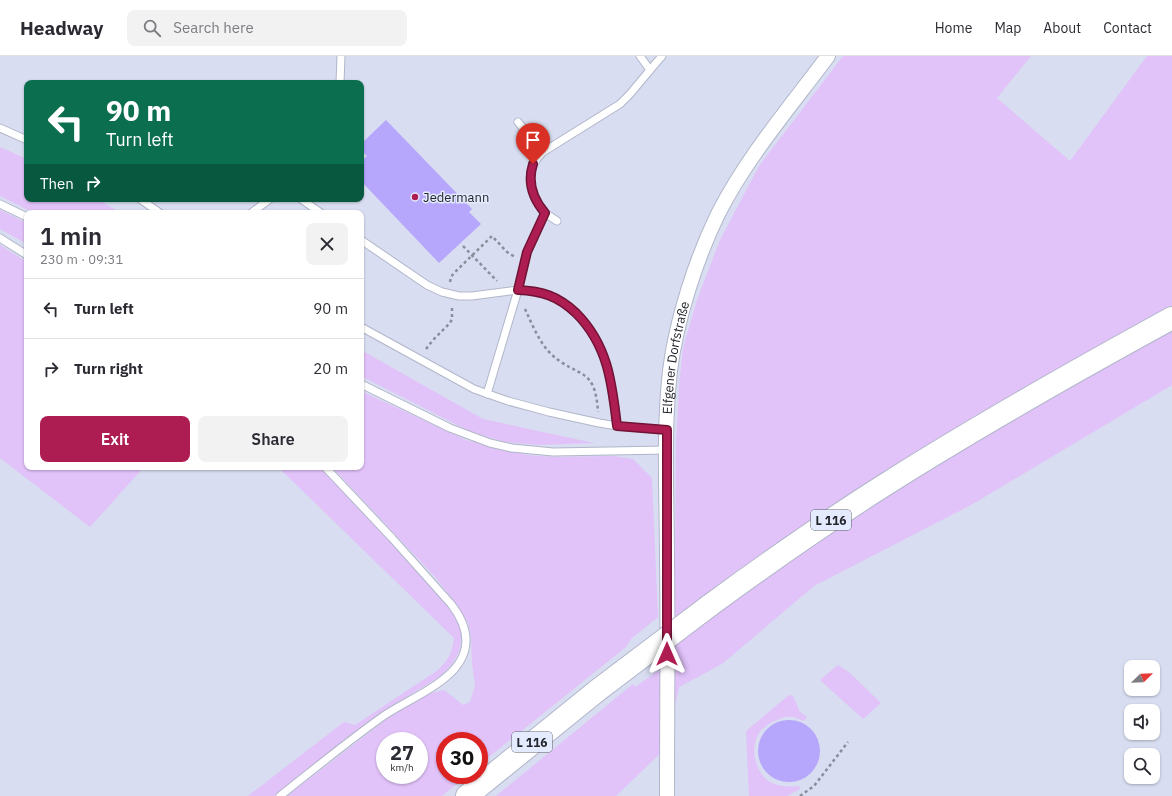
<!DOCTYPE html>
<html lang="en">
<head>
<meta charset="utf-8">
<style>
	body { margin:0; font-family:"IBM Plex Sans",sans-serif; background:#f2f2f3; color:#2b2b33; height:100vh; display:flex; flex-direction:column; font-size:15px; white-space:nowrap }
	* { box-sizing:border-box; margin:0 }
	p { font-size:13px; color:#7c7c81 }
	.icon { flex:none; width:22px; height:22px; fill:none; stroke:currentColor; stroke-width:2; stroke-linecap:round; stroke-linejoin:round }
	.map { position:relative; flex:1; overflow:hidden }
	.details { position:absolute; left:24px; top:154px; width:340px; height:260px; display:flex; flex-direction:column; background:#fff; border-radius:8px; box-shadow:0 1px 3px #0004 }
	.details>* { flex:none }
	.top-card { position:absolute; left:24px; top:24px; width:340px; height:122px; border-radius:8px; box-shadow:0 1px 3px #0004; background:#0b6e4f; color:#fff; overflow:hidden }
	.needle { width:26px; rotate:67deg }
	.tools { position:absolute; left:1124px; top:604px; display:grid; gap:8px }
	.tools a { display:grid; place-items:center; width:36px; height:36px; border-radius:8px; background:#fff; box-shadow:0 1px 3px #0004; font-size:20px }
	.speed { position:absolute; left:376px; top:676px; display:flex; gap:8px; font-size:20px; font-weight:700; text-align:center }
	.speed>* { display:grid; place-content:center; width:52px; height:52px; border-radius:50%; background:#fff; box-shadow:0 1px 3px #0004; line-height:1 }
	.speed small { font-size:10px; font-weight:400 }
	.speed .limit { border:6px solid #d22; background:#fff; color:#111 }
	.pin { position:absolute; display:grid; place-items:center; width:34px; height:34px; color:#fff; margin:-41px -17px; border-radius:50% 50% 50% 0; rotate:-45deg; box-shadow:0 0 4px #0007 }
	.pin .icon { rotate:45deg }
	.me { position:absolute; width:44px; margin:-22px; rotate:0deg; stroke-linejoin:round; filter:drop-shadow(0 0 3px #0008) }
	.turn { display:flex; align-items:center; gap:14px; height:84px; padding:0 16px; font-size:18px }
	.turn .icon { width:52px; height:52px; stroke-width:2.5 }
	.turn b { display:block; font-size:28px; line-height:34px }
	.then { display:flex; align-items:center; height:38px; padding:0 16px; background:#0003; gap:8px; font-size:15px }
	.round { display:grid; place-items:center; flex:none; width:42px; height:42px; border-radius:8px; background:#f2f2f3 }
	.headline { display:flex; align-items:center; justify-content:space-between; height:68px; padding:0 16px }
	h1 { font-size:24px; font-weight:600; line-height:30px }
	.primary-button { display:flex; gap:8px; margin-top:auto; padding:8px 16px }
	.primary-button a { flex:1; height:46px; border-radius:8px; background:#ae1d52; color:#fff; font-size:16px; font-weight:600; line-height:46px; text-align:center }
	.primary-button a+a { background:#f2f2f3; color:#2b2b33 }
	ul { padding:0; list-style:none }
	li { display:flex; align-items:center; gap:12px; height:60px; padding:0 16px; border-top:1px solid #e1e1e2 }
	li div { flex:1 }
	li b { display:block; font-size:15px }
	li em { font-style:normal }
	header { display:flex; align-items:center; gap:24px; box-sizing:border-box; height:56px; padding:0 20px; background:#fff; border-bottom:1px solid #e1e1e2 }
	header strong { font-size:19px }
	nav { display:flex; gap:22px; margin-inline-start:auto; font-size:14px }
	.search { width:280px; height:36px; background:#f2f2f3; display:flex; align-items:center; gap:10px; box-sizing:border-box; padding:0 14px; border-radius:8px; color:#7c7c81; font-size:15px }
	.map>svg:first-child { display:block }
</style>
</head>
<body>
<header>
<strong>Headway</strong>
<div class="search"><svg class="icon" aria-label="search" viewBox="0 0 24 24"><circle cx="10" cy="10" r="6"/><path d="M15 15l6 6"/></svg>Search here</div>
<nav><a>Home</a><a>Map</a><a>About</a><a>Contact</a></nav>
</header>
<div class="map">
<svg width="1172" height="740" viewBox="0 0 1172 740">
	<rect width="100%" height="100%" fill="#d8ddf1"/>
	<g fill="#e1c2f9" fill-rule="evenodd">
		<polygon points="843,0 1031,0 997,42 1070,105 1147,0 1172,0 1172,329 971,449 814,530 722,608 679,631 667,691 616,740 496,740 633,628 635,631 662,612 667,686 675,501 676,389 679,330 683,292 697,244 720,184 759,110"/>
		<polygon points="0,91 27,103 27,143 97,143 121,157 34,157 0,140"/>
		<polygon points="0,154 27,167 27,188 0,173"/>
		<polygon points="0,189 27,206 27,411 144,411 90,471 0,402"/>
		<polygon points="361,294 483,363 594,387 538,389 505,386 471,376 361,320"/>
		<path d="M361,335l105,49 62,15 25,2 61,-1 19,3 19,19 6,139 -27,22 -5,8 -147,118v-24h-34v34h22l-25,21h-155l109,-84 31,-18 17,-4 19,15 7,-3 5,-16 -3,-22 -1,-27 -3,-14 -14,-22 -19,-24 -103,-110h29zM385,685h34v34h-34z"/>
		<path d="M278,411h41l50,52 77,84 12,19 3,11v10l-2,9 -7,12 -11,12 -54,33 -27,19 -86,68h-26l96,-74 11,3 83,-55c11,-11 14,-17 16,-32z"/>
		<polygon points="838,609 850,617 881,647 863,663 820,624"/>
		<path d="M789,639l4,1 7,16 7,5 -3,4c-4,-1 -8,-4 -12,-4 -5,-1 -10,1 -15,3 -8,3 -17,9 -20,17 -7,15 0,39 15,46 9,4 18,4 27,3l1,3 -13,7h-38l-3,-65z"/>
	</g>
	<g fill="#b6a6fc">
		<polygon points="386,64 472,153 469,156 481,168 439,207 361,125 361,106 367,100 361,94 361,88"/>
		<circle cx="789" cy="695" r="31"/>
	</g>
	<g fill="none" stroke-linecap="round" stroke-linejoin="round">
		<g stroke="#b1b6c9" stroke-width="9">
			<g id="lane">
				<polyline points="650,14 662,0"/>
				<polyline points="340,27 341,0"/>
				<path d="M518,66l25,30c-20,19 -14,42 2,61l-18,40 -9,37c24,1 40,6 58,23 32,32 36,70 41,113"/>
				<polyline points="0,72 27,84"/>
				<polyline points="543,96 620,48 630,38 650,14 640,0"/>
				<polyline points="140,143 160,157"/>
				<polyline points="301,143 321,157"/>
				<polyline points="0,148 27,161"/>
				<polyline points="251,157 270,143"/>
				<polyline points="545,157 557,165"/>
				<polyline points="0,182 27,199"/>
				<polyline points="361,184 427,229 442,236 459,240 472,240 518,234 487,338"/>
				<polyline points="361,271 474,333 508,345 549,356 599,367 617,370 667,374"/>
				<polyline points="361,328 450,372 490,387 512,392 553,396 667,394"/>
				<path d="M280,740c34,-27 67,-54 102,-79 23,-16 62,-31 77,-54 13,-20 6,-41 -8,-59l-59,-66 -67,-71"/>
			</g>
		</g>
		<g stroke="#b1b6c9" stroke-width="16">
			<g id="street">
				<path id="s1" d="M667,740c0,-79 1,-157 0,-236 0,-62 -4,-127 3,-189 6,-50 26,-112 48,-157 29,-57 72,-107 110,-158"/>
			</g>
		</g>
		<g stroke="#b1b6c9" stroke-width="24">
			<g id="primary">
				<path d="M709,550c60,-44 120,-86 182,-125 92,-58 186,-111 281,-163"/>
				<polyline points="467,740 598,634"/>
			</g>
		</g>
		<g stroke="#8a8d9c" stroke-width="2.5" stroke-dasharray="3 3" stroke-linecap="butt">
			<polyline points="463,190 497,225"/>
			<polyline points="450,226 451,221 454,217 492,180 507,196 515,201"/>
			<path d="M525,253c7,15 14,33 26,45 27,25 44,11 47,58"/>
			<polyline points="426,293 433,284 450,267 452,263 452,251"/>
			<polyline points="800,740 814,730 848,686"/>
		</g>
		<use href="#lane" stroke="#fff" stroke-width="7"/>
		<use href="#street" stroke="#fff" stroke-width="14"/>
		<use href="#primary" stroke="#fff" stroke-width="22"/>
		<g stroke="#b1b6c9" stroke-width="24" stroke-linecap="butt">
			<polyline id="primary-bridge" points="598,634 709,550"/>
		</g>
		<use href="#primary-bridge" stroke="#fff" stroke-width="22"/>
	</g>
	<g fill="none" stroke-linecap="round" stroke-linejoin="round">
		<g stroke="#711335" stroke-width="10">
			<path id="route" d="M533,108c-6,19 0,35 12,49l-18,39 -9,38c24,1 40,6 58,23 32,32 36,70 41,113l50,4v224"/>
		</g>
		<use href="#route" stroke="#ae1d52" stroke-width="7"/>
	</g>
	<circle fill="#ae1d52" stroke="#e5ebfe" stroke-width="1.5" cx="415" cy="141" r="4"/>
	<g text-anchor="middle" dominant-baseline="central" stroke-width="3" stroke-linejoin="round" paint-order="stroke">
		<g fill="#e5ebfe" stroke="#5d606b" stroke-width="1">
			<rect x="811" y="454" width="40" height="20" rx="3"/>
			<rect x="512" y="676" width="40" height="20" rx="3"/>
		</g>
		<g font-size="12" font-weight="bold" fill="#23252c">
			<text x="831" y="464">L 116</text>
			<text x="532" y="686">L 116</text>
		</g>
		<g font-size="13" fill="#23252c" stroke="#e5ebfe" text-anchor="start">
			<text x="423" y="141">Jedermann</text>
		</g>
		<g font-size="13" fill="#23252c" stroke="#e5ebfe">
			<text stroke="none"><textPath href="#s1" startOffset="439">Elfgener Dorfstraße</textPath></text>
		</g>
	</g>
</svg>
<div class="tools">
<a><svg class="needle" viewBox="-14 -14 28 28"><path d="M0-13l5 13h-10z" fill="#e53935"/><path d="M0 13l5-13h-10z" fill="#7c7c81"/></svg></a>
<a><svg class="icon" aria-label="sound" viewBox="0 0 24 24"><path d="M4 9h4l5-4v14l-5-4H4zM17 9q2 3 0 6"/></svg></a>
<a><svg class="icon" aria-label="search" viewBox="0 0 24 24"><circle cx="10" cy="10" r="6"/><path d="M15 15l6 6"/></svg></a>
</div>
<div class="speed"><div>27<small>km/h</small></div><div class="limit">30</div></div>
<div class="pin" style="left:533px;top:108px;background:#d93025"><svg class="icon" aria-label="arrive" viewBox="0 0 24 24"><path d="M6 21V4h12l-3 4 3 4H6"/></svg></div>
<svg class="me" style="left:667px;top:598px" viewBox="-20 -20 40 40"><path d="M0-17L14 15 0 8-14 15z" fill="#ae1d52" stroke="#fff" stroke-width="4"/></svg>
<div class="top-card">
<div class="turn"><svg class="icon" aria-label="left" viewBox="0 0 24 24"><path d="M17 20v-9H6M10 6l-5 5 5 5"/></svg><div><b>90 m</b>Turn left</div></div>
<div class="then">Then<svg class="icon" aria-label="right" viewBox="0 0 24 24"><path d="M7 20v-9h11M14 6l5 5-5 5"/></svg></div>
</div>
<section class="details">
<div class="headline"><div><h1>1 min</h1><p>230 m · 09:31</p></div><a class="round"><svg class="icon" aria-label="close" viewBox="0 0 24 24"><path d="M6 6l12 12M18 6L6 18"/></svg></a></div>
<ul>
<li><svg class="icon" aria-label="left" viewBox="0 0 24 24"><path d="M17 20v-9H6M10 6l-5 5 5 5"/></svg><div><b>Turn left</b></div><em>90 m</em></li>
<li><svg class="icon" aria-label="right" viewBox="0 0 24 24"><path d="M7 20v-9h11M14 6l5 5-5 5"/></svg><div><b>Turn right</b></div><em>20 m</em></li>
</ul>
<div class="primary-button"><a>Exit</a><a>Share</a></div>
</section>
</div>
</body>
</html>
